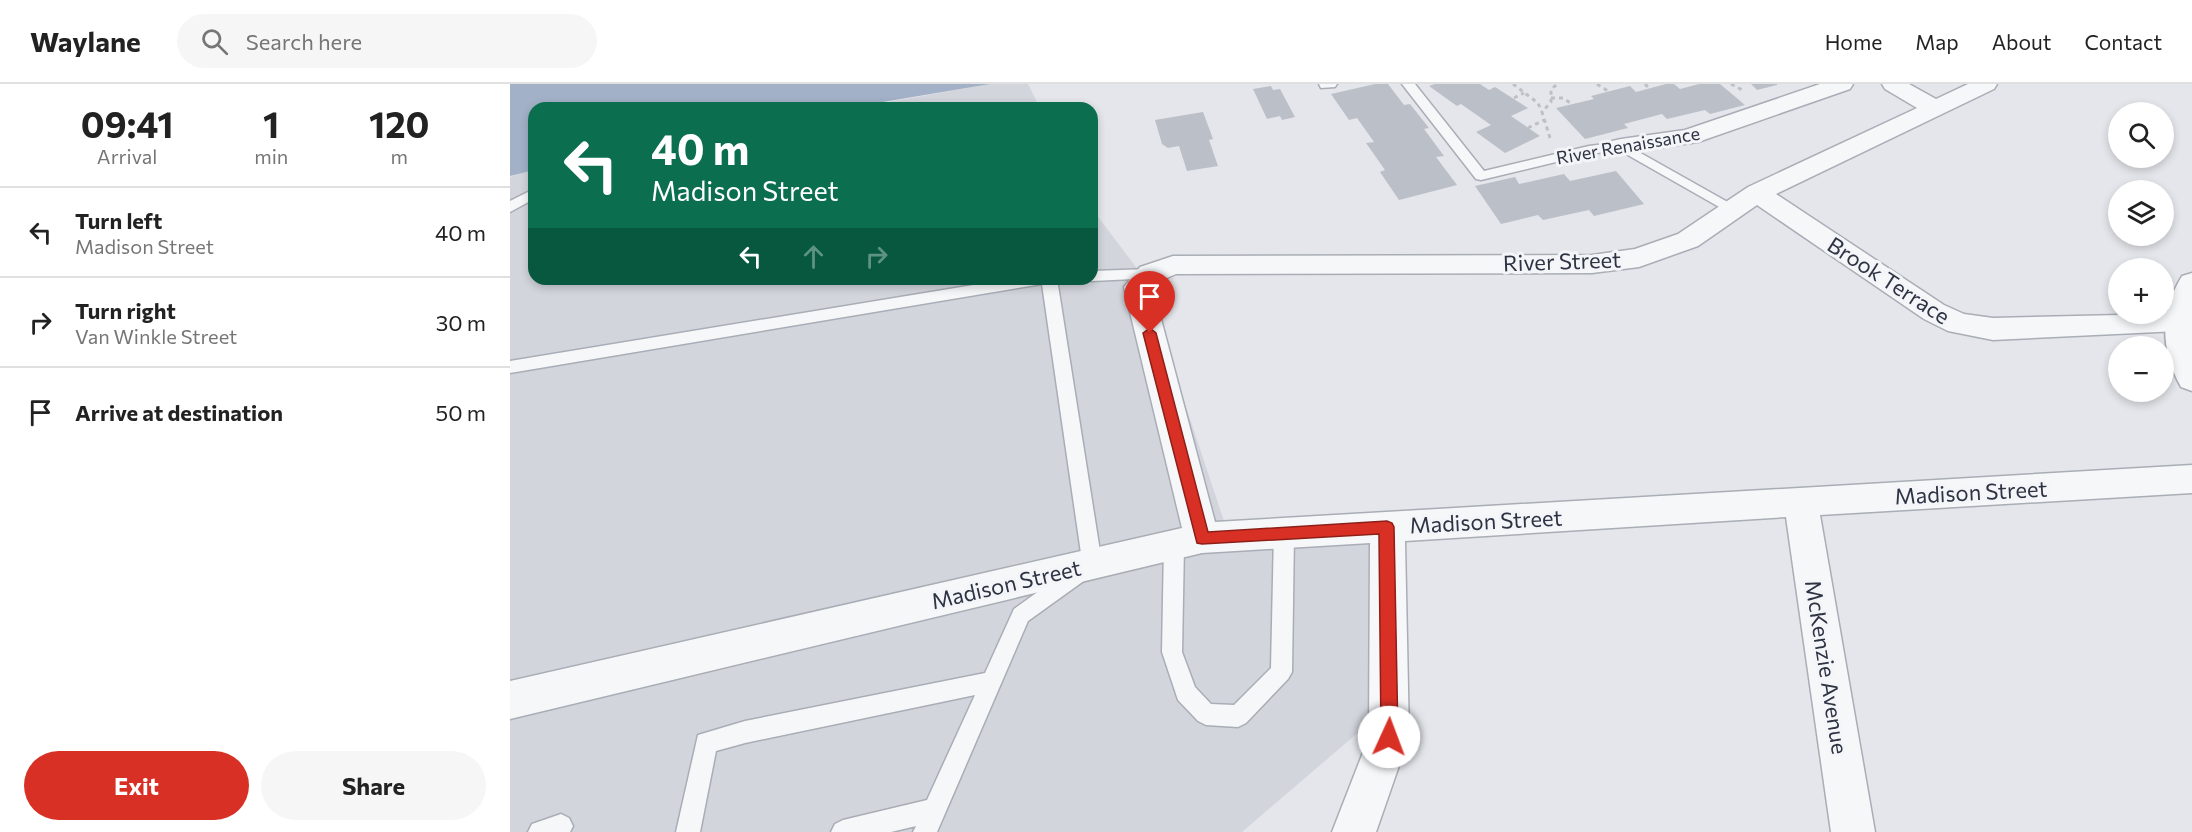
<!DOCTYPE html>
<html lang="en">
<head>
<meta charset="utf-8">
<style>
	body { margin:0; font-family:Commissioner,sans-serif; background:#f6f6f6; color:#222; height:100vh; display:flex; flex-direction:column; font-size:22px; white-space:nowrap }
	* { box-sizing:border-box; margin:0 }
	p { font-size:20px; color:#767676 }
	.icon { flex:none; width:33px; height:33px; fill:none; stroke:currentColor; stroke-width:2; stroke-linecap:round; stroke-linejoin:round }
	.map { position:relative; flex:1; overflow:hidden }
	.details { display:flex; flex-direction:column; background:#fff; width:510px }
	.details>* { flex:none }
	.guide { position:absolute; left:18px; top:18px; width:570px; height:183px; border-radius:18px; box-shadow:0 3px 9px #0003; background:#0b6e4f; color:#fff; overflow:hidden }
	.controls { position:absolute; left:1598px; top:18px; display:grid; gap:12px }
	.controls a { display:grid; place-items:center; width:66px; height:66px; border-radius:50%; background:#fff; box-shadow:0 3px 9px #0003; font-size:30px }
	.pin { position:absolute; display:grid; place-items:center; width:51px; height:51px; color:#fff; margin:-62px -26px; border-radius:50% 50% 50% 0; rotate:-45deg; box-shadow:0 0 6px #0007 }
	.pin .icon { rotate:45deg }
	.me { position:absolute; width:66px; margin:-33px; rotate:2deg; stroke-linejoin:round; filter:drop-shadow(0 0 4px #0008) }
	.turn { display:flex; align-items:center; gap:21px; height:126px; padding:0 24px; font-size:27px }
	.turn .icon { width:78px; height:78px; stroke-width:2.5 }
	.turn b { display:block; font-size:42px; line-height:51px }
	.lanes { display:flex; align-items:center; height:57px; padding:0 24px; background:#0003; justify-content:center; gap:30px; direction:ltr }
	.lanes .off { opacity:.35 }
	.eta { display:flex; justify-content:space-evenly; align-items:center; height:102px; text-align:center }
	.eta b { font-size:36px; font-weight:700; line-height:42px }
	.cta { display:flex; gap:12px; margin-top:auto; padding:12px 24px }
	.cta a { flex:1; height:69px; border-radius:36px; background:#d93025; color:#fff; font-size:24px; font-weight:700; line-height:69px; text-align:center }
	.cta a+a { background:#f6f6f6; color:#222 }
	ul { padding:0; list-style:none }
	li { display:flex; align-items:center; gap:18px; height:90px; padding:0 24px; border-top:2px solid #e0e0e0 }
	li div { flex:1 }
	li b { display:block; font-size:22px }
	li em { font-style:normal }
	header { display:flex; align-items:center; gap:36px; box-sizing:border-box; height:84px; padding:0 30px; background:#fff; border-bottom:2px solid #e0e0e0 }
	header strong { font-size:28px }
	nav { display:flex; gap:33px; margin-inline-start:auto; font-size:21px }
	.search { width:420px; height:54px; background:#f6f6f6; display:flex; align-items:center; gap:15px; box-sizing:border-box; padding:0 21px; border-radius:33px; color:#767676; font-size:22px }
	main { display:flex; flex:1; min-height:0 }
	.map>svg:first-child { display:block }
</style>
</head>
<body>
<header>
<strong>Waylane</strong>
<div class="search"><svg class="icon" aria-label="search" viewBox="0 0 24 24"><circle cx="10" cy="10" r="6"/><path d="M15 15l6 6"/></svg>Search here</div>
<nav><a>Home</a><a>Map</a><a>About</a><a>Contact</a></nav>
</header>
<main>
<section class="details">
<div class="eta">
<div><b>09:41</b><p>Arrival</p></div>
<div><b>1</b><p>min</p></div>
<div><b>120</b><p>m</p></div>
</div>
<ul>
<li><svg class="icon" aria-label="left" viewBox="0 0 24 24"><path d="M17 20v-9H6M10 6l-5 5 5 5"/></svg><div><b>Turn left</b><p>Madison Street</p></div><em>40 m</em></li>
<li><svg class="icon" aria-label="right" viewBox="0 0 24 24"><path d="M7 20v-9h11M14 6l5 5-5 5"/></svg><div><b>Turn right</b><p>Van Winkle Street</p></div><em>30 m</em></li>
<li><svg class="icon" aria-label="arrive" viewBox="0 0 24 24"><path d="M6 21V4h12l-3 4 3 4H6"/></svg><div><b>Arrive at destination</b></div><em>50 m</em></li>
</ul>
<div class="cta"><a>Exit</a><a>Share</a></div>
</section>
<div class="map">
<svg width="1682" height="748" viewBox="0 0 1682 748">
	<rect width="100%" height="100%" fill="#e4e6eb"/>
	<g fill="#d2d5dc">
		<polygon points="479,0 518,0 530,24 346,24"/>
		<polygon points="24,83 24,195 582,195 582,125 632,191 722,461 893,447 892,611 732,748 0,748 0,93"/>
	</g>
	<polygon fill="#a2b1c7" points="0,0 480,0 337,24 24,24 24,86 0,92"/>
	<g fill="#bbbfc7">
		<polygon points="865,0 878,0 894,21 900,20 919,44 914,45 934,72 926,73 947,101 889,116 870,88 875,86 856,59 864,58 847,34 839,36 821,10"/>
		<polygon points="925,0 970,0 979,6 985,3 1018,24 1001,32 1030,52 995,69 966,48 981,41 951,20 947,22 919,2"/>
		<polygon points="1156,0 1164,0 1170,5 1189,0 1210,0 1235,21 1200,30 1195,26 1157,35 1152,30 1114,40 1118,44 1075,55 1046,24 1084,15 1081,12 1120,2 1126,8"/>
		<polygon points="1241,0 1267,0 1267,1 1247,6"/>
		<polygon points="761,2 763,6 770,5 785,33 772,36 770,32 757,35 743,5"/>
		<polygon points="693,28 703,55 699,56 708,82 677,87 669,62 658,64 652,60 645,36"/>
		<polygon points="1106,87 1134,120 1084,132 1079,126 1033,136 1028,131 991,140 965,102 1005,93 1009,100 1054,90 1060,97"/>
	</g>
	<g fill="none" stroke-linecap="round" stroke-linejoin="round">
		<g stroke="#a9adb5" stroke-width="3">
			<g id="service">
				<polygon points="809,0 827,0 825,3 811,4"/>
				<polygon points="892,0 905,0 974,87 1079,62 1111,58 1230,125 1223,130 1218,128 1109,66 1079,70 971,96 966,95"/>
				<polygon points="24,105 24,115 0,128 0,117"/>
				<polygon points="640,185 648,190 645,194 582,197 576,195 582,195 582,187"/>
				<polygon points="500,195 547,195 592,480 589,486 518,537 427,748 403,748 406,742 381,748 321,748 325,740 333,736 417,716 465,611 235,659 206,667 190,748 166,748 188,651 235,637 475,589 504,525 572,476 532,200 0,289 0,277"/>
				<polygon points="774,441 781,443 784,449 782,588 778,595 736,639 728,643 696,641 688,637 668,616 652,568 654,461 657,455 664,453 671,455 674,461 672,568 685,603 701,620 724,621 761,584 764,449 767,443"/>
				<polygon points="51,730 59,734 63,742 60,748 18,748 22,740"/>
			</g>
		</g>
		<g stroke="#a9adb5" stroke-width="3">
			<g id="minor">
				<polygon points="1310,0 1343,0 1340,5 1188,58 1111,69 1102,67 1099,62 1102,57 1111,55 1175,46"/>
				<polygon points="1372,0 1399,0 1426,15 1458,0 1487,0 1484,5 1266,110 1434,221 1454,230 1483,234 1653,230 1653,227 1669,227 1679,230 1682,234 1679,244 1669,247 1483,256 1438,247 1414,235 1247,121 1188,162 1129,183 1082,189 666,190 650,197 643,205 705,438 1682,381 1682,409 1310,431 1365,748 1321,748 1276,433 895,457 899,653 866,748 822,748 859,653 860,459 692,469 0,635 0,597 672,444 614,203 630,183 663,172 1082,171 1125,165 1168,150 1238,103 1407,24 1375,5"/>
			</g>
		</g>
		<g stroke="#a9adb5" stroke-width="3">
			<path id="tertiary" d="M1682,189v118l-11,-4c-21,-37 -21,-75 1,-111z"/>
		</g>
		<g stroke="#bec0c6" stroke-width="3" stroke-dasharray="4 4" stroke-linecap="butt">
			<polyline points="1003,0 1028,19 1032,28"/>
			<polyline points="1087,0 1098,7"/>
			<polyline points="1135,0 1139,4"/>
			<polyline points="1221,0 1234,7"/>
			<polyline points="1004,14 1014,9"/>
			<polyline points="1041,14 1053,14 1062,20"/>
			<polyline points="1018,44 1034,36"/>
			<polyline points="1040,54 1032,28 1041,18 1041,5 1048,0"/>
		</g>
		<use href="#service" fill="#f6f7f9" fill-rule="evenodd"/>
		<use href="#minor" fill="#f6f7f9" fill-rule="evenodd"/>
		<use href="#tertiary" fill="#f6f7f9" fill-rule="evenodd"/>
	</g>
	<polygon fill="#d93025" stroke="#8d1f18" stroke-width="1.5" points="640,244 646,249 698,448 877,437 882,439 884,443 888,653 885,658 879,661 873,658 871,653 869,450 692,460 687,459 633,249"/>
	<g text-anchor="middle" dominant-baseline="central" stroke-width="6" stroke-linejoin="round" paint-order="stroke">
		<g font-size="18" fill="#2d3342" stroke="#f3f5f8">
			<text transform="translate(1118 61) rotate(-10)">River Renaissance</text>
		</g>
		<g font-size="22" fill="#2d3342" stroke="#f3f5f8">
			<text transform="translate(1052 177) rotate(-2)">River Street</text>
			<text transform="translate(1379 196) rotate(33)">Brook Terrace</text>
			<text transform="translate(1461 408) rotate(-3)">Madison Street</text>
			<text transform="translate(976 437) rotate(-3)">Madison Street</text>
			<text transform="translate(496 500) rotate(-13)">Madison Street</text>
			<text transform="translate(1317 583) rotate(81)">McKenzie Avenue</text>
		</g>
	</g>
</svg>
<div class="controls">
<a><svg class="icon" aria-label="search" viewBox="0 0 24 24"><circle cx="10" cy="10" r="6"/><path d="M15 15l6 6"/></svg></a>
<a><svg class="icon" aria-label="layers" viewBox="0 0 24 24"><path d="M12 4l9 5-9 5-9-5zM3 14l9 5 9-5"/></svg></a>
<a>+</a>
<a>−</a>
</div>
<div class="pin" style="left:640px;top:249px;background:#d93025"><svg class="icon" aria-label="arrive" viewBox="0 0 24 24"><path d="M6 21V4h12l-3 4 3 4H6"/></svg></div>
<svg class="me" style="left:879px;top:653px" viewBox="-20 -20 40 40"><circle r="19" fill="#fff"/><path d="M0-13L10 11 0 6-10 11z" fill="#d93025"/></svg>
<div class="guide">
<div class="turn"><svg class="icon" aria-label="left" viewBox="0 0 24 24"><path d="M17 20v-9H6M10 6l-5 5 5 5"/></svg><div><b>40 m</b>Madison Street</div></div>
<div class="lanes"><svg class="icon" aria-label="left" viewBox="0 0 24 24"><path d="M17 20v-9H6M10 6l-5 5 5 5"/></svg><svg class="icon off" aria-label="ahead" viewBox="0 0 24 24"><path d="M12 20V5M6 11l6-6 6 6"/></svg><svg class="icon off" aria-label="right" viewBox="0 0 24 24"><path d="M7 20v-9h11M14 6l5 5-5 5"/></svg></div>
</div>
</div>
</main>
</body>
</html>
